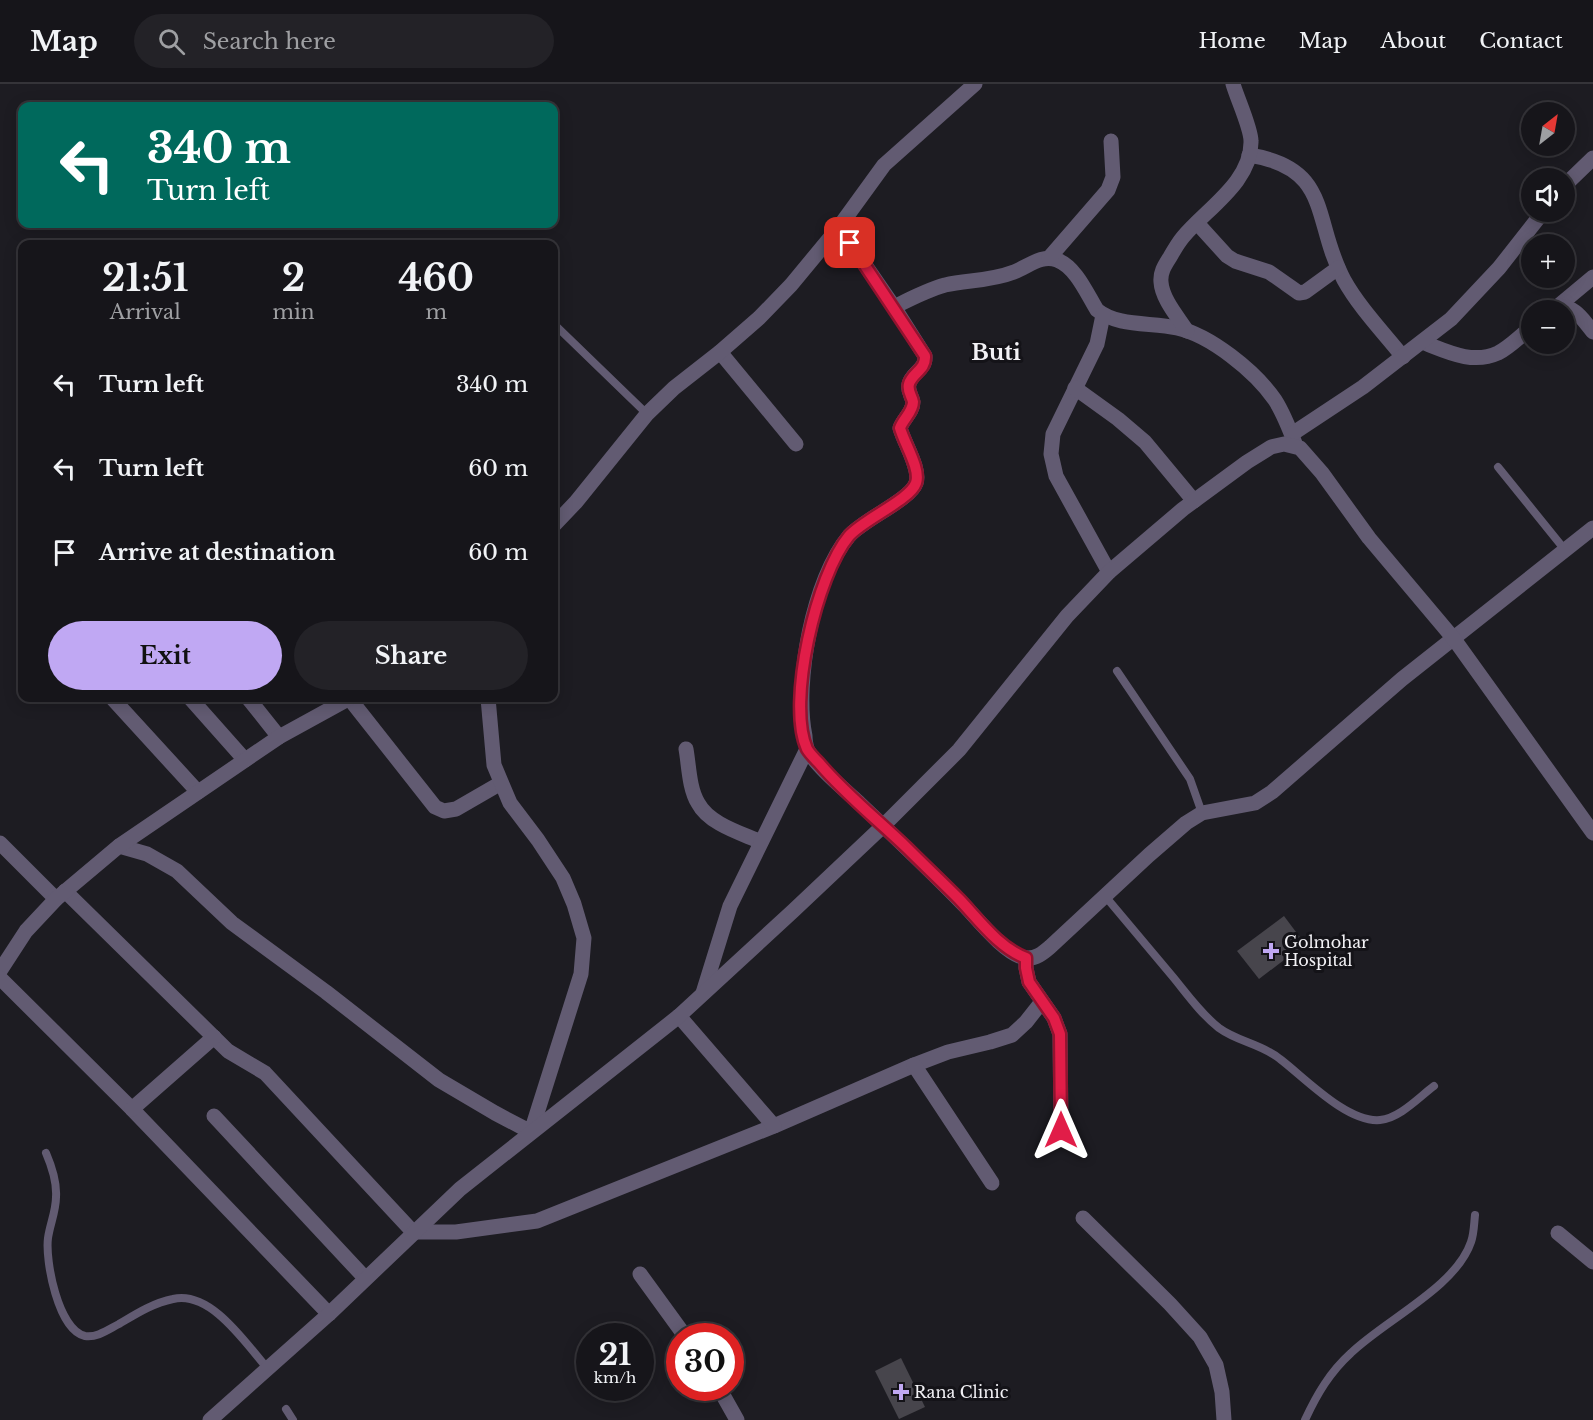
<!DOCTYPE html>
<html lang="en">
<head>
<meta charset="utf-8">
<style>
	body { margin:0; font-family:"Libre Baskerville",serif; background:#232227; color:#f1f3f6; height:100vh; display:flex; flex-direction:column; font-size:22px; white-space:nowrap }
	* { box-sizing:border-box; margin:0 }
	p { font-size:20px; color:#9e9fa2 }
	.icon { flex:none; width:33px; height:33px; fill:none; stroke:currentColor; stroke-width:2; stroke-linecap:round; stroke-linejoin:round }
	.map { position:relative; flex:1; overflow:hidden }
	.details { position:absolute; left:18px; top:156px; width:540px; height:462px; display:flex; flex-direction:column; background:#16151a; border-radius:12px; box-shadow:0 3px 15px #0003,0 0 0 2px #353439 }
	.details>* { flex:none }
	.guide { position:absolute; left:18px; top:18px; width:540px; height:126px; border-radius:12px; box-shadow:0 3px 15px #0003,0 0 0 2px #353439; background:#00695c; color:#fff; overflow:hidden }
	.needle { width:39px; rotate:31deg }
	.buttons { position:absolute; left:1521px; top:18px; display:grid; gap:12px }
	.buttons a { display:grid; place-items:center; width:54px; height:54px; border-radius:50%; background:#16151a; box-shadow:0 3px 15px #0003,0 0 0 2px #353439; font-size:30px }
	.speed { position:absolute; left:576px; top:1239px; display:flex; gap:12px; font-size:30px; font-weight:700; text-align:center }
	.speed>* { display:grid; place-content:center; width:78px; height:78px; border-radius:50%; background:#16151a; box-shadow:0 3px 15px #0003,0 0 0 2px #353439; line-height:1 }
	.speed small { font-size:15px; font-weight:400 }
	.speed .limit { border:9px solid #d22; background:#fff; color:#111 }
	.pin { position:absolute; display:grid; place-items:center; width:51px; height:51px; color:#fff; margin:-26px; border-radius:12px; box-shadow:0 3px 9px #0006 }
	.me { position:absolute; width:66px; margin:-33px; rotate:0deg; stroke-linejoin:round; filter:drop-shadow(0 0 4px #0008) }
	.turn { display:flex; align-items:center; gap:21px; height:126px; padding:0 30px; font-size:27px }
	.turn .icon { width:78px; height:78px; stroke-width:2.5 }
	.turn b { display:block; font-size:42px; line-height:51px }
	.eta { display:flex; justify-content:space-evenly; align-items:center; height:102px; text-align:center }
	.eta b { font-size:36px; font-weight:700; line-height:42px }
	.button { display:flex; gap:12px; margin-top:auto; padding:12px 30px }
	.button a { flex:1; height:69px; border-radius:36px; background:#c0a8f3; color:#111; font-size:24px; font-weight:700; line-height:69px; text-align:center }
	.button a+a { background:#232227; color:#f1f3f6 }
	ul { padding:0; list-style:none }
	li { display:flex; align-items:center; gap:18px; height:84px; padding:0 30px }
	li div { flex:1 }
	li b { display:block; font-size:22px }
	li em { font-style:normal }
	header { display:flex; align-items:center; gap:36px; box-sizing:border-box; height:84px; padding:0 30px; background:#16151a; border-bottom:2px solid #353439 }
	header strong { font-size:28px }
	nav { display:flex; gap:33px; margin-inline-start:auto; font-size:21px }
	.search { width:420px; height:54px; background:#232227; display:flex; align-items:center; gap:15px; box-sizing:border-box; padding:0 21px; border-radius:33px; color:#9e9fa2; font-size:22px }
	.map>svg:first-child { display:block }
</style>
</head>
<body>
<header>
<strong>Map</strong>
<div class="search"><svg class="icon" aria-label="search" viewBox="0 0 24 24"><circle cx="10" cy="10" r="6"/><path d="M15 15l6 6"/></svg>Search here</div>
<nav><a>Home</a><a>Map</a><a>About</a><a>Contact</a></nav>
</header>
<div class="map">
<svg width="1593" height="1336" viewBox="0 0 1593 1336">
	<rect width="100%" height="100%" fill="#1d1c22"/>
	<g fill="#47454c">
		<polygon points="1284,832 1305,860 1259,895 1237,867"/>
		<polygon points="901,1274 925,1323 899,1335 875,1287"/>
	</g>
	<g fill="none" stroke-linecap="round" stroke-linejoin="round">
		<g stroke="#625b72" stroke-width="8">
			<polyline points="554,240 647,330"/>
			<polyline points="1498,383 1565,466"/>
			<polyline points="1117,587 1190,695 1202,729"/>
			<path d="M1105,812c23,27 45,54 68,81 14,17 28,37 46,51 19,14 43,16 61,31 24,18 67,64 100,61 20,-2 39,-23 54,-34"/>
			<path d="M46,1069c6,14 11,29 10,44 0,14 -6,27 -8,41 -3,22 10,92 37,98 12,2 24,-7 34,-12 17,-10 34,-21 54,-25 38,-9 73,45 95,70"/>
			<polyline points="286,1325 293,1336"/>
			<path d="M1305,1336c12,-26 25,-48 46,-67 34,-33 105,-66 120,-111 3,-8 3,-18 4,-27"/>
		</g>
		<g stroke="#625b72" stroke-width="15">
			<path d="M1249,71c84,13 63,66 95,125 15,27 39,52 59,77"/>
			<polyline points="1564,102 1593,74"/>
			<polyline points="1197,139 1227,172 1235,177 1269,188 1299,209 1305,208 1338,184"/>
			<path d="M839,143l55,80c16,-8 33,-17 51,-22 23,-5 46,-4 69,-13 14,-5 27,-18 43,-12 19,7 30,34 40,50 21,17 54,12 80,18 33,7 78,43 98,72 9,14 15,30 21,46"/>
			<polyline points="1049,174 1108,106 1113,93 1111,57"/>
			<path d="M894,223l31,49c1,14 -13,16 -16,28 -2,7 3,12 4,18 0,10 -10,17 -13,26 4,15 21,41 16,55 -6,17 -52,36 -67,53 -36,43 -55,146 -44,200 0,4 1,9 2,13 7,15 38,41 50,52 37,35 73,69 108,105 13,14 42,50 61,52 10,1 17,-5 24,-11l99,-92 37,-32 16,-10 53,-10 17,-11 130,-113 191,-151"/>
			<polyline points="1557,223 1593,193"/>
			<path d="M1553,226l4,-3c18,-2 26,13 36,25"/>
			<polyline points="1103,231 1097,260 1053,350 1051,370 1056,392 1109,488"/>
			<path d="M1187,247c-9,-14 -25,-32 -26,-49 -1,-10 4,-17 9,-25 4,-7 8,-14 13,-20 23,-28 69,-55 68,-96 0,-13 -14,-43 -18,-57"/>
			<path d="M1422,258c24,9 50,23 76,11 12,-6 23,-18 34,-26"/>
			<polyline points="720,268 796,360"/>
			<polyline points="1075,304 1118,335 1145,358 1194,417"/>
			<polyline points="1292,350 1363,303 1451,235 1499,184 1543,128"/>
			<polyline points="554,441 576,418 647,330 674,304 720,268 759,234 791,201 839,143 884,81 975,0"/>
			<polyline points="112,614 198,708"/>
			<polyline points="190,614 245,676"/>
			<polyline points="248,614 279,653"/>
			<polyline points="349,614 435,723 444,727 456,725 501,699"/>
			<path d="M686,665c3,17 3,39 12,54 11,21 43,30 63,39"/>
			<polyline points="0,759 56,815"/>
			<polyline points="119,762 147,770 177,787 232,839 326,908 439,996 495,1029 531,1048 581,890 584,854 574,820 563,794 538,756 510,719 494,681 488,614"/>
			<polyline points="65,807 228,967 265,989 413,1148 456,1148 537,1137 774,1042 914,981 948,968 990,958 1012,951 1026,938 1041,919"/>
			<polyline points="1026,874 1026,884 1029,898 1054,934 1060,950 1061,1046"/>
			<polyline points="0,887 26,847 56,815 119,762 279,653 350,614"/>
			<polyline points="0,894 132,1025 329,1230"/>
			<polyline points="703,909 730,822 807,665"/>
			<polyline points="679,932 774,1042"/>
			<polyline points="914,981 992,1099"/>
			<polyline points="132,1025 214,953"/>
			<polyline points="214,1032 365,1194"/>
			<polyline points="1083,1134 1170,1220 1200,1253 1216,1281 1222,1308 1224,1336"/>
			<polyline points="1558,1149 1593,1178"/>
			<polyline points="640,1190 685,1252"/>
			<polyline points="719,1304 737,1336"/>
			<polyline points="210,1336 329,1230 460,1105 679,932 793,827 883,742 959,666 1067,532 1109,488 1183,425 1247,378 1271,363 1284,360 1300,364 1322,389 1369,454 1454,555 1593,749"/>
		</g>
	</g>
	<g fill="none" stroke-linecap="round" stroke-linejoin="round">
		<g stroke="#92132f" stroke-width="15">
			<path id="route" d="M850,159l75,113c1,14 -13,17 -16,28 -2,7 3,12 4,18 0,10 -10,17 -13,26 4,15 21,41 16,55 -6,17 -52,36 -67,53 -32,38 -63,167 -42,213 3,5 8,10 12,14 26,31 59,57 88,85 17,17 35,34 52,51 20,21 40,49 67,59v10l3,14 25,36 6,16 1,96"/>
		</g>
		<use href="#route" stroke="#e11d48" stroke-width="10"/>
	</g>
	<g fill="#c0a8f3" stroke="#141318" stroke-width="2">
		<path d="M1268 858h6v6h6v6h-6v6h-6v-6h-6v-6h6z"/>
		<path d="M898 1299h6v6h6v6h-6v6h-6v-6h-6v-6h6z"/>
	</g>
	<g text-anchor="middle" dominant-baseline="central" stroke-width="6" stroke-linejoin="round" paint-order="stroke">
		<g font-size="16" fill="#f2f1f5" stroke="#141318" text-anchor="start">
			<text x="1284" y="858">Golmohar<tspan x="1284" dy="18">Hospital</tspan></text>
			<text x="914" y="1308">Rana Clinic</text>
		</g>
		<g font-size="22" font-weight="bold" fill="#f2f1f5" stroke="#141318">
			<text x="996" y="268">Buti</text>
		</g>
	</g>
</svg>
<div class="buttons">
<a><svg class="needle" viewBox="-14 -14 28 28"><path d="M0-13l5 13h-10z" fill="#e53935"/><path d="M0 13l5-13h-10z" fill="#9e9fa2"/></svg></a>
<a><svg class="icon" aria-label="sound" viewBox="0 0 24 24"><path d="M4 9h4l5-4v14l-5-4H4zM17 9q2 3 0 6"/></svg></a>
<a>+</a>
<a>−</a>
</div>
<div class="speed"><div>21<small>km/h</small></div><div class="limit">30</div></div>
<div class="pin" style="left:850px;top:159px;background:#d93025"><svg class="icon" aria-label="arrive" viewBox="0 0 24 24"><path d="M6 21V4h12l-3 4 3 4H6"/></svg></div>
<svg class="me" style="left:1061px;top:1046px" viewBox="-20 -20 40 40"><path d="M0-17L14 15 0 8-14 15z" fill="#e11d48" stroke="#fff" stroke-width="4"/></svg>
<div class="guide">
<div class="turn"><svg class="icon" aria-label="left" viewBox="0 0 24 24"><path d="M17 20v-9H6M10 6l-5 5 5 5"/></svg><div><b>340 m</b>Turn left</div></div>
</div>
<section class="details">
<div class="eta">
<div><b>21:51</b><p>Arrival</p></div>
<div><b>2</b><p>min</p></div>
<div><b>460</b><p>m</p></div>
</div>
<ul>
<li><svg class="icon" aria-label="left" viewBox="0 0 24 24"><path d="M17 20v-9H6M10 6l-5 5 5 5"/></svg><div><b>Turn left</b></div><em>340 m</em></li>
<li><svg class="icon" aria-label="left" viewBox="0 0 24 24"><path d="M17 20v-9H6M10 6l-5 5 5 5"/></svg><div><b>Turn left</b></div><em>60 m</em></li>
<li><svg class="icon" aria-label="arrive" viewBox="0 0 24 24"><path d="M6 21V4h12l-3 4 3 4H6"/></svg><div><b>Arrive at destination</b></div><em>60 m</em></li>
</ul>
<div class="button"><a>Exit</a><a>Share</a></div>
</section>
</div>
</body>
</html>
